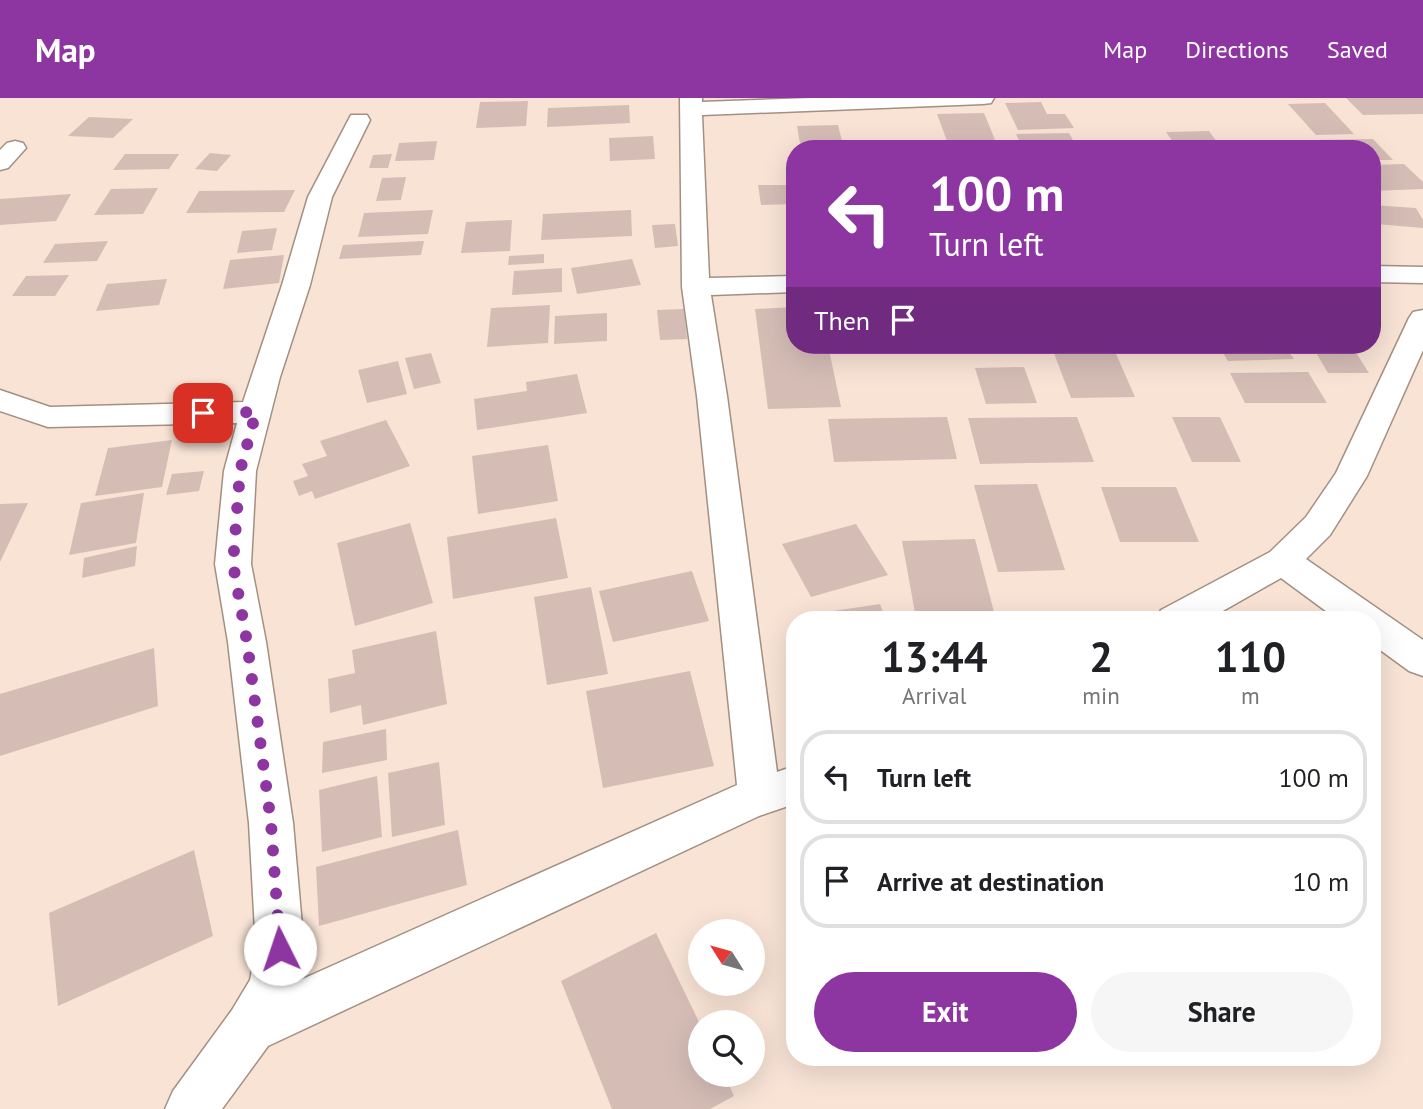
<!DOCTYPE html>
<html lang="en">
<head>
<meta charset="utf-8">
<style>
	body { margin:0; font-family:"PT Sans",sans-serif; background:#f6f6f6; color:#202124; height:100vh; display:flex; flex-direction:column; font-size:26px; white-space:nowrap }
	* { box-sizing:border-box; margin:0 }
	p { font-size:23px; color:#757577 }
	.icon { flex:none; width:38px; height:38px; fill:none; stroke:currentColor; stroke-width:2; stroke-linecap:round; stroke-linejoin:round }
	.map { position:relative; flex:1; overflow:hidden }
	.sheet { position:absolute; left:786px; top:513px; width:595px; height:455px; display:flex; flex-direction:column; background:#fff; border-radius:28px; box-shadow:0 7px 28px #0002 }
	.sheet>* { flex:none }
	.top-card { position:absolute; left:786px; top:42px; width:595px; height:214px; border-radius:28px; box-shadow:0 7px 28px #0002; background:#8d35a1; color:#fff; overflow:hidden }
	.needle { width:46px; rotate:307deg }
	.fabs { position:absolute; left:688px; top:821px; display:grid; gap:14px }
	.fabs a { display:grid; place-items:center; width:77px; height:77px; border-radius:50%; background:#fff; box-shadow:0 7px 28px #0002; font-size:35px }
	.pin { position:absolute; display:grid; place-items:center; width:60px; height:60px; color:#fff; margin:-30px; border-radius:14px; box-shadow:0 4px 10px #0006 }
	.me { position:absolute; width:77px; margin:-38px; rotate:356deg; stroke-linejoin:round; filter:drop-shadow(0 0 5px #0008) }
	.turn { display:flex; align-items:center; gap:24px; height:147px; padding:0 28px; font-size:32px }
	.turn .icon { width:91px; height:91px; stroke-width:2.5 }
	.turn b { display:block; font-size:49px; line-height:60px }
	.then { display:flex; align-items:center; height:66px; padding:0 28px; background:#0003; gap:14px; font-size:26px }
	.eta { display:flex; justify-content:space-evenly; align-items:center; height:119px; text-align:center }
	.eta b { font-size:42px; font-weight:700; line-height:49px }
	.primary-button { display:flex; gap:14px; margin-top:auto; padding:14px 28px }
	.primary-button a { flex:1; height:80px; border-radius:42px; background:#8d35a1; color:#fff; font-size:28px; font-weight:700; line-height:80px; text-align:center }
	.primary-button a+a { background:#f6f6f6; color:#202124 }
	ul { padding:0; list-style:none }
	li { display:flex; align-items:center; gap:21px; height:94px; margin:0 14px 10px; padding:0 14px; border:4px solid #e0e0e0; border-radius:28px }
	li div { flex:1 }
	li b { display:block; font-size:26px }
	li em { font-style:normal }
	header { display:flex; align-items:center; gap:42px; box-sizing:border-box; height:98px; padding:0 35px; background:#8d35a1; color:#fff }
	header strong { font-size:33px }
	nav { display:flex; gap:38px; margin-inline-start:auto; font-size:24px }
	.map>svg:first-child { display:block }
</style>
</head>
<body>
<header>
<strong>Map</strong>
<nav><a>Map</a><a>Directions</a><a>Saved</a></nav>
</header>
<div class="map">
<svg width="1423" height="1011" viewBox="0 0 1423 1011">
	<rect width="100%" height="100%" fill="#f8e3d5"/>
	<g fill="#d5bdb6">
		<polygon points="1346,0 1423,0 1423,16 1363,17"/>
		<polygon points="528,3 526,28 476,30 480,4"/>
		<polygon points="1041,4 1047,16 1065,16 1074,30 1018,32 1005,5"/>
		<polygon points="1325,5 1354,36 1316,37 1288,6"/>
		<polygon points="629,7 630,25 547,29 548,10"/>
		<polygon points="984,15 995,42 947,43 937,16"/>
		<polygon points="89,19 133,21 113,40 68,38"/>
		<polygon points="838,27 844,51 801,51 797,28"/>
		<polygon points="1209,33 1222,51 1178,51 1166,34"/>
		<polygon points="1069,35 1078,51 1023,51 1016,36"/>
		<polygon points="653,38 655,61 610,63 609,40"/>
		<polygon points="1373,41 1393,62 1372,62 1372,51 1324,51 1316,42"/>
		<polygon points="437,43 434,62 395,63 399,45"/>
		<polygon points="210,55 231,57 217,73 195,71"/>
		<polygon points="125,56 179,56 169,71 113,72"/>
		<polygon points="392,56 388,70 369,70 373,57"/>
		<polygon points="1404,66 1423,84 1423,91 1372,93 1372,67"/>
		<polygon points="406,79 401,102 376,103 382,80"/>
		<polygon points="758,87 794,87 794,106 761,107"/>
		<polygon points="158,90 143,116 94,117 111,91"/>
		<polygon points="295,92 284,114 186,115 199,93"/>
		<polygon points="71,96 56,123 0,127 0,101"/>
		<polygon points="1372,107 1416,110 1423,122 1423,130 1376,126 1372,117"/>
		<polygon points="433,112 428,136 358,139 364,115"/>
		<polygon points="631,112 632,138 541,142 543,116"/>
		<polygon points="512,122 510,153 461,155 466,124"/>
		<polygon points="675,126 678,148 655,150 652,127"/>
		<polygon points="277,130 272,152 237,155 242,133"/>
		<polygon points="108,143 97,163 43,165 55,146"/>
		<polygon points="424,143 421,157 339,161 343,147"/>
		<polygon points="544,156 544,165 508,167 509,158"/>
		<polygon points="284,157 279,185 223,191 230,162"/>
		<polygon points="632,161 641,187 577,196 571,170"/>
		<polygon points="562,170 562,194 512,197 514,173"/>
		<polygon points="69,177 55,198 12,198 26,178"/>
		<polygon points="167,181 159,207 96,213 107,186"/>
		<polygon points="550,207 548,245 487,249 491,210"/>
		<polygon points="794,209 794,247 828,247 841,309 768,311 755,211"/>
		<polygon points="684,211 687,241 660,242 657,212"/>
		<polygon points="607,215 607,243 554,246 555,218"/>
		<polygon points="935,247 971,247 973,254 937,254"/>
		<polygon points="1218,247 1284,247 1294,261 1228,263"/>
		<polygon points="1113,249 1135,299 1071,300 1052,250"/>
		<polygon points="1315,253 1355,253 1369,275 1328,275"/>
		<polygon points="431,255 441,285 414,291 405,260"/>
		<polygon points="398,263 407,296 367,305 358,272"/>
		<polygon points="1024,269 1037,305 986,306 975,270"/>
		<polygon points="1308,274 1327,305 1245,305 1230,275"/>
		<polygon points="577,276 587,315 477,332 474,301 527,293 526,284"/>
		<polygon points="947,319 957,361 834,364 828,321"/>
		<polygon points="1077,319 1094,364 980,366 968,320"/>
		<polygon points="1172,319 1220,319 1241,364 1192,364"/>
		<polygon points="386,322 410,368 315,401 312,393 299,398 293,383 308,378 302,366 327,358 320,343"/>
		<polygon points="172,342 162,389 95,398 108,350"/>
		<polygon points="548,347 558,403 478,416 472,358"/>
		<polygon points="204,373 199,393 166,397 172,376"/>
		<polygon points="1037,386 1065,472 998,474 974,387"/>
		<polygon points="1101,389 1176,389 1199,444 1120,444"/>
		<polygon points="144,395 136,445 69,457 81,405"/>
		<polygon points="28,405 0,464 0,406"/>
		<polygon points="556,420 568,480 453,501 447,439"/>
		<polygon points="410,425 433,505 355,528 337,445"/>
		<polygon points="856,426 888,477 811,499 782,446"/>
		<polygon points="975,441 994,514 915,515 902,443"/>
		<polygon points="137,448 135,468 82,480 84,460"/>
		<polygon points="692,473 709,523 613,544 599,493"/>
		<polygon points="591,489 608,576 547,587 534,499"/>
		<polygon points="880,506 886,522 808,522 806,517"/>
		<polygon points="436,533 447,606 363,627 361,607 330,615 328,581 355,575 352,552"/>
		<polygon points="154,550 158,608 0,658 0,596"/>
		<polygon points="690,573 714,668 603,690 586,593"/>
		<polygon points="386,631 387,662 322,675 323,644"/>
		<polygon points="439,664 445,727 392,739 388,675"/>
		<polygon points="377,678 382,739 322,754 319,692"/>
		<polygon points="458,732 467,787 319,828 316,769"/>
		<polygon points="194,752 213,838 58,908 49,815"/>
		<polygon points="656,835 700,926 700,976 724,976 734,998 710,1011 612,1011 561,883"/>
	</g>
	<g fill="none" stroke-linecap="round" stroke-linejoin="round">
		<g stroke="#a39083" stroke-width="3">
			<g id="minor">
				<polygon points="680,0 702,0 702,4 811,0 994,0 991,5 983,6 702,17 709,180 794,178 794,194 711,197 727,298 777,674 794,668 794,706 759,718 268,948 222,1011 165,1011 173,993 232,912 250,882 256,851 249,725 228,544 215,466 224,373 237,325 48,329 0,313 0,292 50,309 243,304 282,187 308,99 351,17 367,17 370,22 332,99 310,187 280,279 256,373 251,466 266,544 293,725 304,851 298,883 737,687 697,298 682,189"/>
				<polygon points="15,43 23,45 26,50 8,70 0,72 0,52 7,45"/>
				<polygon points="1372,168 1423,169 1423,185 1372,184"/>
				<polygon points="1423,212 1423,252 1367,378 1330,437 1306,461 1423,542 1423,578 1409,573 1372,546 1372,522 1338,522 1281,480 1207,522 1156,522 1161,512 1270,454 1306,419 1336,375 1409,220 1413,214"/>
			</g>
		</g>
		<use href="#minor" fill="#fff" fill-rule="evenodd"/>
	</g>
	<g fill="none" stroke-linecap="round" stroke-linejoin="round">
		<polyline stroke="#8d35a1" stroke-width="12" stroke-dasharray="0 21.6" points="203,315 256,314 240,373 233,466 247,544 271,725 280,851"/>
	</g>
</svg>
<div class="fabs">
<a><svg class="needle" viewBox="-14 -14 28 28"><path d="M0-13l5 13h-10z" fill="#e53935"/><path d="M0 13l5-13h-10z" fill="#757577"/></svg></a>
<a><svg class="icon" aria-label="search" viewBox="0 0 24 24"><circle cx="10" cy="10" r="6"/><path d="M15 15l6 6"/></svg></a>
</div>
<div class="pin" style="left:203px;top:315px;background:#d93025"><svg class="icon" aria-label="arrive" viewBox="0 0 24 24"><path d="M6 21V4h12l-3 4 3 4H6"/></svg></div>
<svg class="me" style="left:280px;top:851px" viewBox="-20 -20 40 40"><circle r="19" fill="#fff"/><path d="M0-13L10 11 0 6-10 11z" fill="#8d35a1"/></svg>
<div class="top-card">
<div class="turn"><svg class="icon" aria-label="left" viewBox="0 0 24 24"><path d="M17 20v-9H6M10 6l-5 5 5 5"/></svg><div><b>100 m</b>Turn left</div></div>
<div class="then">Then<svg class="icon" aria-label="arrive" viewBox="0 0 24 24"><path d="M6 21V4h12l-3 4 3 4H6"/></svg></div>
</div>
<section class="sheet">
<div class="eta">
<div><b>13:44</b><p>Arrival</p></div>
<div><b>2</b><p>min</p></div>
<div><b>110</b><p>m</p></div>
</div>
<ul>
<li><svg class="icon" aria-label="left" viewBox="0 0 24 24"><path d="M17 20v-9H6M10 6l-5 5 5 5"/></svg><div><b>Turn left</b></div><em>100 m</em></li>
<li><svg class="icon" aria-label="arrive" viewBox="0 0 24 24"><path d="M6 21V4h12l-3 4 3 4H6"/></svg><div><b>Arrive at destination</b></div><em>10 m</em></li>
</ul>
<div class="primary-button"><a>Exit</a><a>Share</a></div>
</section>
</div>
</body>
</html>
